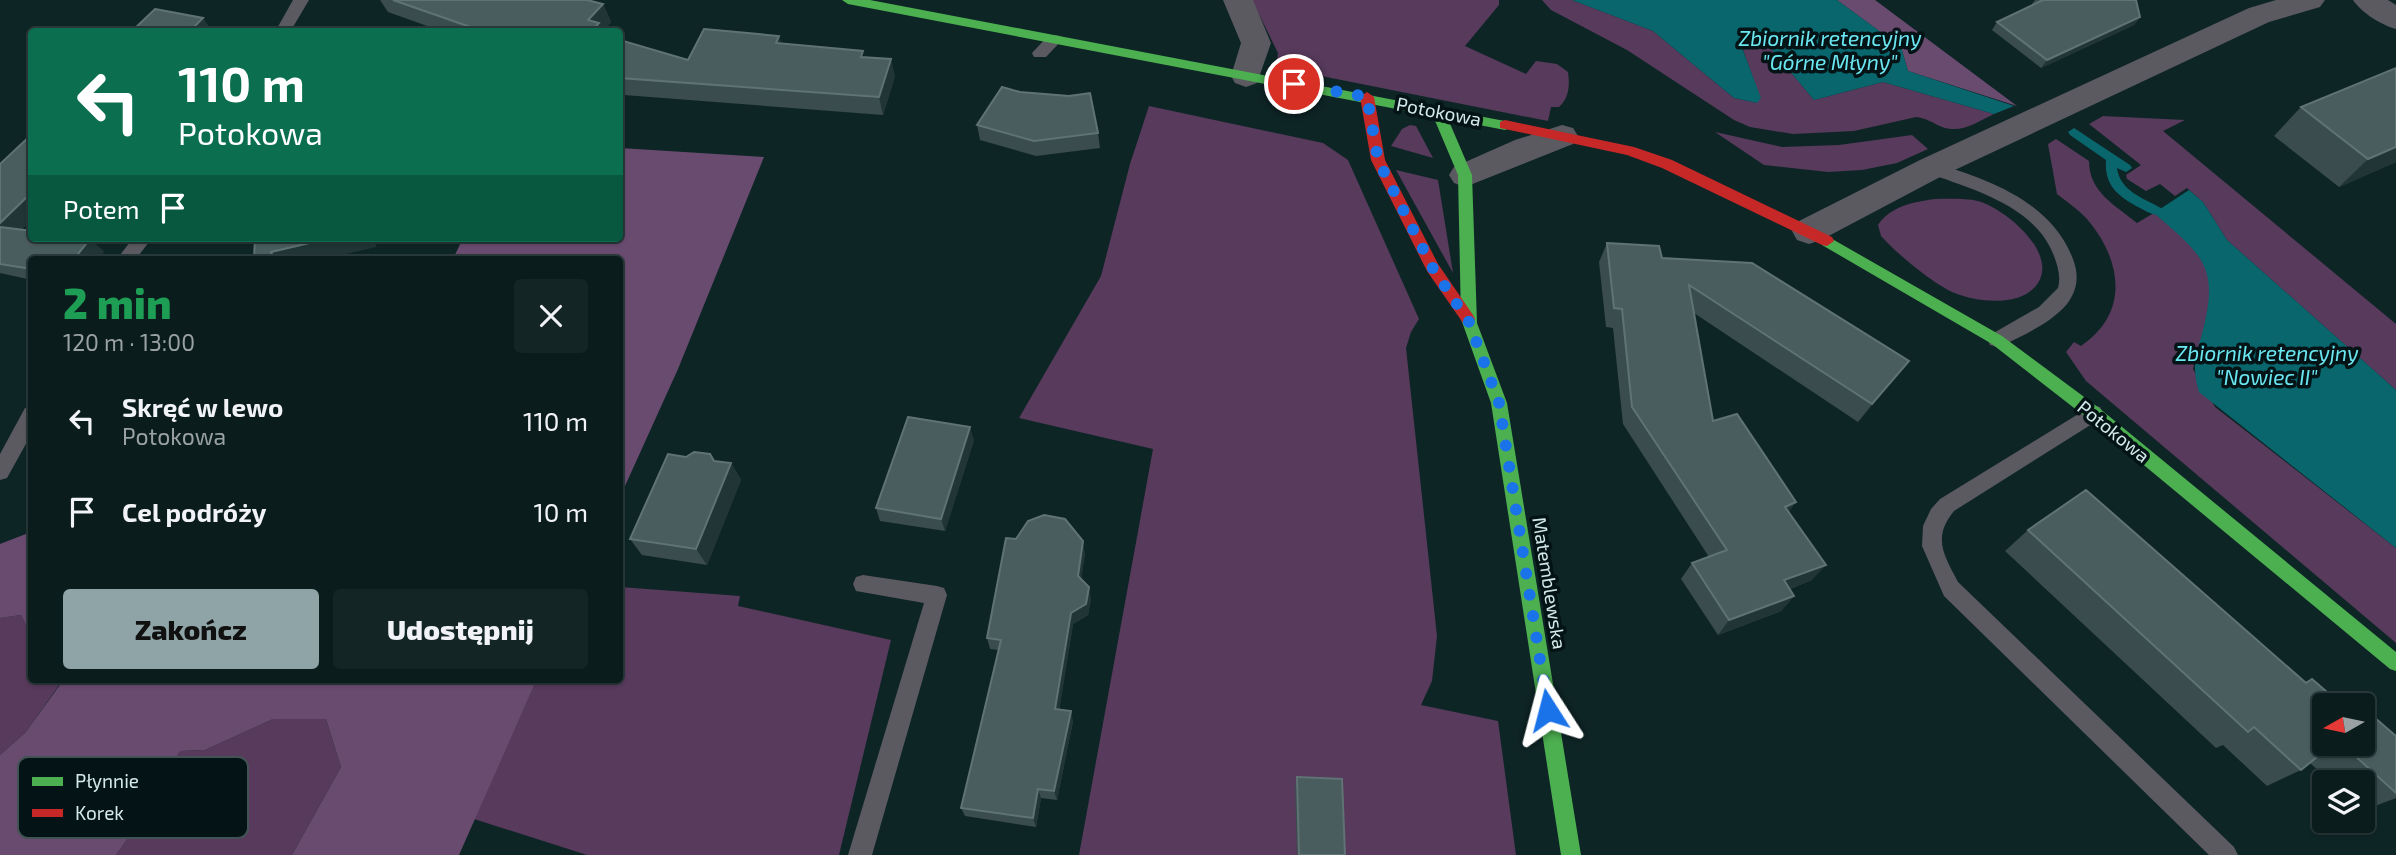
<!DOCTYPE html>
<html lang="pl">
<head>
<meta charset="utf-8">
<style>
	body { margin:0; font-family:"Exo 2",sans-serif; background:#132525; color:#f1f3f6; height:100vh; display:flex; flex-direction:column; font-size:26px; white-space:nowrap }
	* { box-sizing:border-box; margin:0 }
	p { font-size:23px; color:#99a1a3 }
	.icon { flex:none; width:38px; height:38px; fill:none; stroke:currentColor; stroke-width:2; stroke-linecap:round; stroke-linejoin:round }
	.map { position:relative; flex:1; overflow:hidden }
	.sheet { position:absolute; left:28px; top:256px; width:595px; height:427px; display:flex; flex-direction:column; background:#0a1c1c; border-radius:7px; box-shadow:0 2px 5px #0004,0 0 0 2px #2a3a3b }
	.sheet>* { flex:none }
	.banner { position:absolute; left:28px; top:28px; width:595px; height:214px; border-radius:7px; box-shadow:0 2px 5px #0004,0 0 0 2px #2a3a3b; background:#0b6e4f; color:#fff; overflow:hidden }
	.needle { width:46px; rotate:261deg }
	.fabs { position:absolute; left:2312px; top:693px; display:grid; gap:14px }
	.fabs a { display:grid; place-items:center; width:63px; height:63px; border-radius:7px; background:#0a1c1c; box-shadow:0 2px 5px #0004,0 0 0 2px #2a3a3b; font-size:35px }
	.pin { position:absolute; display:grid; place-items:center; width:60px; height:60px; color:#fff; margin:-30px; border:4px solid #fff; border-radius:50%; box-shadow:0 2px 7px #0007 }
	.me { position:absolute; width:77px; margin:-38px; rotate:351deg; stroke-linejoin:round; filter:drop-shadow(0 0 5px #0008) }
	.turn { display:flex; align-items:center; gap:24px; height:147px; padding:0 35px; font-size:32px }
	.turn .icon { width:91px; height:91px; stroke-width:2.5 }
	.turn b { display:block; font-size:49px; line-height:60px }
	.then { display:flex; align-items:center; height:66px; padding:0 35px; background:#0003; gap:14px; font-size:26px }
	.round { display:grid; place-items:center; flex:none; width:74px; height:74px; border-radius:7px; background:#132525 }
	.summary { display:flex; align-items:center; justify-content:space-between; height:119px; padding:0 35px }
	h1 { font-size:42px; font-weight:800; line-height:52px; color:#1e9e55 }
	.cta { display:flex; gap:14px; margin-top:auto; padding:14px 35px }
	.cta a { flex:1; height:80px; border-radius:7px; background:#8fa4a6; color:#111; font-size:28px; font-weight:800; line-height:80px; text-align:center }
	.cta a+a { background:#132525; color:#f1f3f6 }
	ul { padding:0; list-style:none }
	li { display:flex; align-items:center; gap:21px; height:91px; padding:0 35px }
	li div { flex:1 }
	li b { display:block; font-size:26px }
	li em { font-style:normal }
	.map>svg:first-child { display:block }
</style>
</head>
<body>
<div class="map">
<svg width="2396" height="855" viewBox="0 0 2396 855">
	<rect width="100%" height="100%" fill="#0e2526"/>
	<g fill="#573a5c">
		<path d="M1252,0h247v5l-34,41 61,28 10,-13 21,3 11,8c2,13 1,26 -9,35h-8l-3,14 -272,-54 2,-14z"/>
		<path d="M1542,0h30l81,31 81,67 23,5 -2,-20 -14,-39 11,-2 16,3 46,55 69,-18 111,32c-17,8 -33,20 -52,13 -9,-4 -16,-9 -26,-10l-62,14 -61,3 -43,-7 -16,-7 -107,-70 -76,-40z"/>
		<polygon points="1149,106 1323,143 1348,160 1419,319 1411,332 1406,348 1437,636 1432,681 1421,705 1498,721 1516,855 1079,855 1153,449 1019,418 1101,276 1130,164"/>
		<polygon points="2103,116 2185,120 2163,131 2396,324 2396,390 2227,240 2203,202 2187,188 2175,196 2160,184 2146,191 2127,179 2126,175 2141,165 2089,124"/>
		<polygon points="1410,125 1416,126 1433,158 1391,146 1402,129"/>
		<polygon points="1715,132 1782,147 1839,145 1912,135 1928,149 1897,163 1862,170 1828,172 1764,165"/>
		<path d="M2056,139l33,22c0,31 26,44 48,62l17,-10c18,15 52,41 56,65 5,29 -10,63 -17,91l22,38 181,141v95l-310,-262 -20,-29 8,-10 7,4c49,-33 41,-86 6,-127 -8,-9 -20,-17 -30,-25l-9,-50z"/>
		<polygon points="1396,170 1438,180 1453,273"/>
		<path d="M1935,199c14,0 29,-1 43,2 26,7 80,51 60,82 -17,26 -67,19 -90,7 -20,-11 -52,-37 -67,-54l-3,-11c13,-19 35,-23 57,-26z"/>
		<polygon points="620,587 740,596 738,606 891,640 839,855 587,855 474,819 537,679 620,679"/>
		<polygon points="21,615 31,636 32,679 59,679 62,681 25,733 0,755 0,618"/>
		<polygon points="273,719 326,719 341,767 292,855 116,855 155,800 180,751 205,750"/>
	</g>
	<g fill="#6a4b70">
		<polygon points="1837,0 1875,0 2017,106 1908,71 1901,47"/>
		<polygon points="620,148 764,157 678,369 620,497 620,259 453,259 463,238 620,238"/>
		<polygon points="31,532 31,636 21,615 0,618 0,544"/>
		<polygon points="59,679 537,679 459,855 292,855 341,767 326,719 273,719 205,750 180,751 155,800 116,855 0,855 0,755 25,733 62,682"/>
	</g>
	<g fill="#09666d">
		<polygon points="1572,0 1837,0 1901,47 1908,71 2014,106 1994,114 1883,82 1814,100 1768,45 1752,42 1750,46 1741,45 1761,98 1757,103 1734,98 1653,31"/>
		<path d="M2189,190l14,12 24,38 169,150v158l-197,-156c-7,-25 -4,-34 3,-58 18,-68 1,-78 -48,-121z"/>
	</g>
	<g fill="none" stroke-linecap="round" stroke-linejoin="round">
		<path fill="#09666d" fill-rule="evenodd" d="M2074,128l56,37 2,3 -6,4 -9,-4c3,23 26,30 44,40l2,3 -2,3c-8,2 -13,-2 -21,-6 -21,-11 -36,-22 -34,-48l-36,-25 -2,-3z"/>
		<g fill="#5b5a60" fill-rule="evenodd">
			<polygon points="293,0 309,0 290,32 275,32"/>
			<polygon points="1054,35 1060,36 1062,40 1046,57 1034,57 1032,53 1048,36"/>
			<path d="M1931,162c56,17 119,38 142,97 6,16 5,30 -6,45 -16,19 -42,30 -63,41l-7,2 -7,-2 -2,-5 2,-5 49,-28 19,-19c3,-11 0,-21 -4,-32 -19,-51 -83,-67 -129,-84l-2,-4 2,-4z"/>
			<polygon points="133,238 152,238 136,259 117,259"/>
			<path d="M2093,405l7,2 3,6 -3,6 -146,92c-22,27 -10,44 4,71l276,265 4,8h-29l-265,-259 -22,-50 1,-20 8,-17 9,-10z"/>
			<polygon points="32,406 32,433 7,478 0,480 0,454 25,408"/>
			<polygon points="863,575 937,586 944,588 947,595 872,855 848,855 924,603 856,591 853,584 856,577"/>
		</g>
		<g fill="#5b5a60" fill-rule="evenodd">
			<polygon points="1223,0 1253,0 1271,43 1257,83 1246,87 1235,83 1231,76 1241,43"/>
			<polygon points="2276,0 2325,0 2320,7 2269,22 1942,176 1821,240 1809,244 1797,240 1792,231 1797,222 1920,160 2249,8"/>
			<path d="M2353,0h35l8,5v24c-15,-4 -34,-16 -43,-29z"/>
			<polygon points="1562,125 1573,128 1578,136 1573,144 1465,187 1454,183 1449,175 1454,167 1515,140"/>
		</g>
		<g fill="#4caf50" fill-rule="evenodd">
			<polygon points="842,0 870,0 1510,122 1510,128 1505,130 1448,119 1472,175 1477,323 1507,403 1581,855 1561,855 1491,403 1461,319 1458,175 1433,116 848,4"/>
			<polygon points="1827,236 2002,336 2099,408 2396,652 2396,671 2390,669 2087,418 1992,344 1822,245 1820,241"/>
		</g>
		<g fill="#c62828" fill-rule="evenodd">
			<polygon points="1367,92 1374,97 1385,160 1438,264 1473,315 1475,319 1473,323 1463,323 1427,271 1371,160 1360,97"/>
			<polygon points="1505,120 1634,147 1672,160 1832,237 1834,241 1827,246 1822,245 1662,168 1627,155 1500,128 1500,122"/>
		</g>
	</g>
	<g fill="#3a4c4d">
		<polygon points="380,0 587,0 603,4 611,22 603,32 444,32 388,12"/>
		<polygon points="2035,0 2136,0 2140,17 2134,25 2041,68 1992,30 1997,22 2034,5 2032,4"/>
		<polygon points="620,40 688,60 782,44 865,57 895,76 883,115 624,95 620,101"/>
		<polygon points="2396,68 2396,162 2339,187 2274,136 2301,107"/>
		<polygon points="1020,92 1069,96 1098,133 1100,148 1036,156 980,140 977,125"/>
		<polygon points="32,134 32,219 21,230 90,239 104,252 32,259 32,280 0,273 0,164"/>
		<polygon points="1607,243 1662,258 1909,361 1858,422 1694,313 1713,421 1796,502 1789,511 1812,580 1790,589 1794,596 1781,611 1718,635 1681,579 1692,563 1709,557 1623,424 1613,328 1606,327 1599,262"/>
		<polygon points="974,440 945,531 880,521 876,508"/>
		<polygon points="714,461 731,463 741,480 707,565 642,555 630,539"/>
		<polygon points="2028,530 2305,682 2312,679 2324,744 2362,744 2362,713 2367,711 2396,736 2396,798 2362,811 2362,782 2331,782 2310,763 2301,770 2267,786 2223,745 2216,748 2005,551"/>
		<polygon points="1085,553 1081,579 1091,599 1088,615 1073,624 1059,710 1073,721 1057,800 1041,798 1036,827 965,816 961,808 999,650 990,649 987,638"/>
		<polygon points="1297,777 1345,855 1297,855 1295,786"/>
	</g>
	<g fill="#213536">
		<polygon points="603,4 611,22 603,32 591,31 588,20"/>
		<polygon points="2140,17 2134,25 2041,68 2047,60"/>
		<polygon points="203,18 213,32 194,32 194,27"/>
		<polygon points="779,36 785,53 776,43"/>
		<polygon points="891,59 895,76 883,115 879,97"/>
		<polygon points="620,86 624,95 620,101"/>
		<polygon points="2396,147 2396,162 2339,187 2368,159"/>
		<polygon points="32,192 32,219 11,240 0,230 0,223"/>
		<polygon points="331,238 377,238 376,247 325,259 274,259 271,252"/>
		<polygon points="90,239 104,252 98,259 74,259"/>
		<polygon points="1909,361 1894,379 1858,422 1872,404"/>
		<polygon points="970,427 974,440 945,531 941,519"/>
		<polygon points="731,463 741,480 707,565 696,549"/>
		<polygon points="1796,502 1783,519 1785,507"/>
		<polygon points="1083,541 1085,553 1080,587 1078,576"/>
		<polygon points="1826,565 1812,580 1771,596 1784,580"/>
		<polygon points="1089,587 1091,599 1088,615 1073,624 1058,719 1055,709 1071,613"/>
		<polygon points="1794,596 1781,611 1718,635 1729,620"/>
		<polygon points="1071,711 1073,721 1057,800 1054,791"/>
		<polygon points="1038,789 1041,798 1036,827 1033,818"/>
	</g>
	<g fill="#4a5d5e" stroke="#607374" stroke-width="2">
		<polygon points="393,0 587,0 603,4 588,20 599,23 591,32 477,32 479,30"/>
		<polygon points="2043,0 2136,0 2140,17 2047,60 1997,22"/>
		<polygon points="155,9 203,18 194,27 197,28 194,32 131,32"/>
		<polygon points="704,29 779,36 776,43 863,51 861,57 891,59 879,97 620,78 620,40 688,60"/>
		<polygon points="2396,68 2396,147 2368,159 2301,107"/>
		<polygon points="1002,87 1020,92 1069,96 1090,93 1098,133 1034,141 977,125"/>
		<polygon points="32,134 32,192 0,223 0,164"/>
		<polygon points="0,227 32,231 32,238 90,239 74,259 32,259 32,269 0,264"/>
		<polygon points="255,238 331,238 271,252 274,259 254,259"/>
		<polygon points="1607,243 1659,246 1662,258 1752,263 1909,361 1872,404 1689,285 1713,421 1737,414 1796,502 1785,507 1826,565 1784,580 1794,596 1729,620 1692,563 1727,550 1632,407 1622,309 1614,308"/>
		<polygon points="908,417 970,427 941,519 876,508"/>
		<polygon points="694,452 710,454 714,461 731,463 696,549 630,539 668,454 686,457"/>
		<polygon points="2086,490 2306,683 2312,679 2342,705 2324,705 2324,744 2333,744 2301,770 2254,727 2248,732 2028,530"/>
		<polygon points="1044,515 1065,519 1083,541 1078,576 1089,587 1086,604 1071,613 1055,709 1071,711 1054,791 1038,789 1033,818 961,808 1001,640 987,638 1006,538 1016,539 1028,521"/>
		<polygon points="2367,711 2396,736 2396,793 2342,744 2362,744 2362,715"/>
		<polygon points="1297,777 1342,779 1345,855 1299,855"/>
	</g>
	<g fill="none" stroke-linecap="round" stroke-linejoin="round">
		<polyline stroke="#1a73e8" stroke-width="12" stroke-dasharray="0 21.6" points="1294,84 1367,97 1378,160 1432,267 1469,322 1499,403 1548,710"/>
	</g>
	<g text-anchor="middle" dominant-baseline="central" stroke-width="7" stroke-linejoin="round" paint-order="stroke">
		<g font-size="19" fill="#d4e9eb" stroke="#041315">
			<text transform="translate(1439 111) rotate(11)">Potokowa</text>
			<text transform="translate(2114 431) rotate(39)">Potokowa</text>
			<text transform="translate(1550 583) rotate(81)">Matemblewska</text>
		</g>
		<g font-size="21" font-style="italic" fill="#6be7f2" stroke="#041315">
			<text x="1830" y="37">Zbiornik retencyjny<tspan x="1830" dy="24">"Górne Młyny"</tspan></text>
			<text x="2267" y="352">Zbiornik retencyjny<tspan x="2267" dy="24">"Nowiec II"</tspan></text>
		</g>
	</g>
	<rect x="18" y="757" width="230" height="81" rx="10" fill="#041315" stroke="#425355" stroke-width="2"/>
	<rect x="32" y="777" width="31" height="9" fill="#4caf50"/>
	<rect x="32" y="809" width="31" height="8" fill="#c62828"/>
	<g font-size="19" fill="#d4e9eb">
		<text x="75" y="788">Płynnie</text>
		<text x="75" y="820">Korek</text>
	</g>
</svg>
<div class="fabs">
<a><svg class="needle" viewBox="-14 -14 28 28"><path d="M0-13l5 13h-10z" fill="#e53935"/><path d="M0 13l5-13h-10z" fill="#99a1a3"/></svg></a>
<a><svg class="icon" aria-label="layers" viewBox="0 0 24 24"><path d="M12 4l9 5-9 5-9-5zM3 14l9 5 9-5"/></svg></a>
</div>
<div class="pin" style="left:1294px;top:84px;background:#d93025"><svg class="icon" aria-label="arrive" viewBox="0 0 24 24"><path d="M6 21V4h12l-3 4 3 4H6"/></svg></div>
<svg class="me" style="left:1548px;top:710px" viewBox="-20 -20 40 40"><path d="M0-17L14 15 0 8-14 15z" fill="#1a73e8" stroke="#fff" stroke-width="4"/></svg>
<div class="banner">
<div class="turn"><svg class="icon" aria-label="left" viewBox="0 0 24 24"><path d="M17 20v-9H6M10 6l-5 5 5 5"/></svg><div><b>110 m</b>Potokowa</div></div>
<div class="then">Potem<svg class="icon" aria-label="arrive" viewBox="0 0 24 24"><path d="M6 21V4h12l-3 4 3 4H6"/></svg></div>
</div>
<section class="sheet">
<div class="summary"><div><h1>2 min</h1><p>120 m · 13:00</p></div><a class="round"><svg class="icon" aria-label="close" viewBox="0 0 24 24"><path d="M6 6l12 12M18 6L6 18"/></svg></a></div>
<ul>
<li><svg class="icon" aria-label="left" viewBox="0 0 24 24"><path d="M17 20v-9H6M10 6l-5 5 5 5"/></svg><div><b>Skręć w lewo</b><p>Potokowa</p></div><em>110 m</em></li>
<li><svg class="icon" aria-label="arrive" viewBox="0 0 24 24"><path d="M6 21V4h12l-3 4 3 4H6"/></svg><div><b>Cel podróży</b></div><em>10 m</em></li>
</ul>
<div class="cta"><a>Zakończ</a><a>Udostępnij</a></div>
</section>
</div>
</body>
</html>
